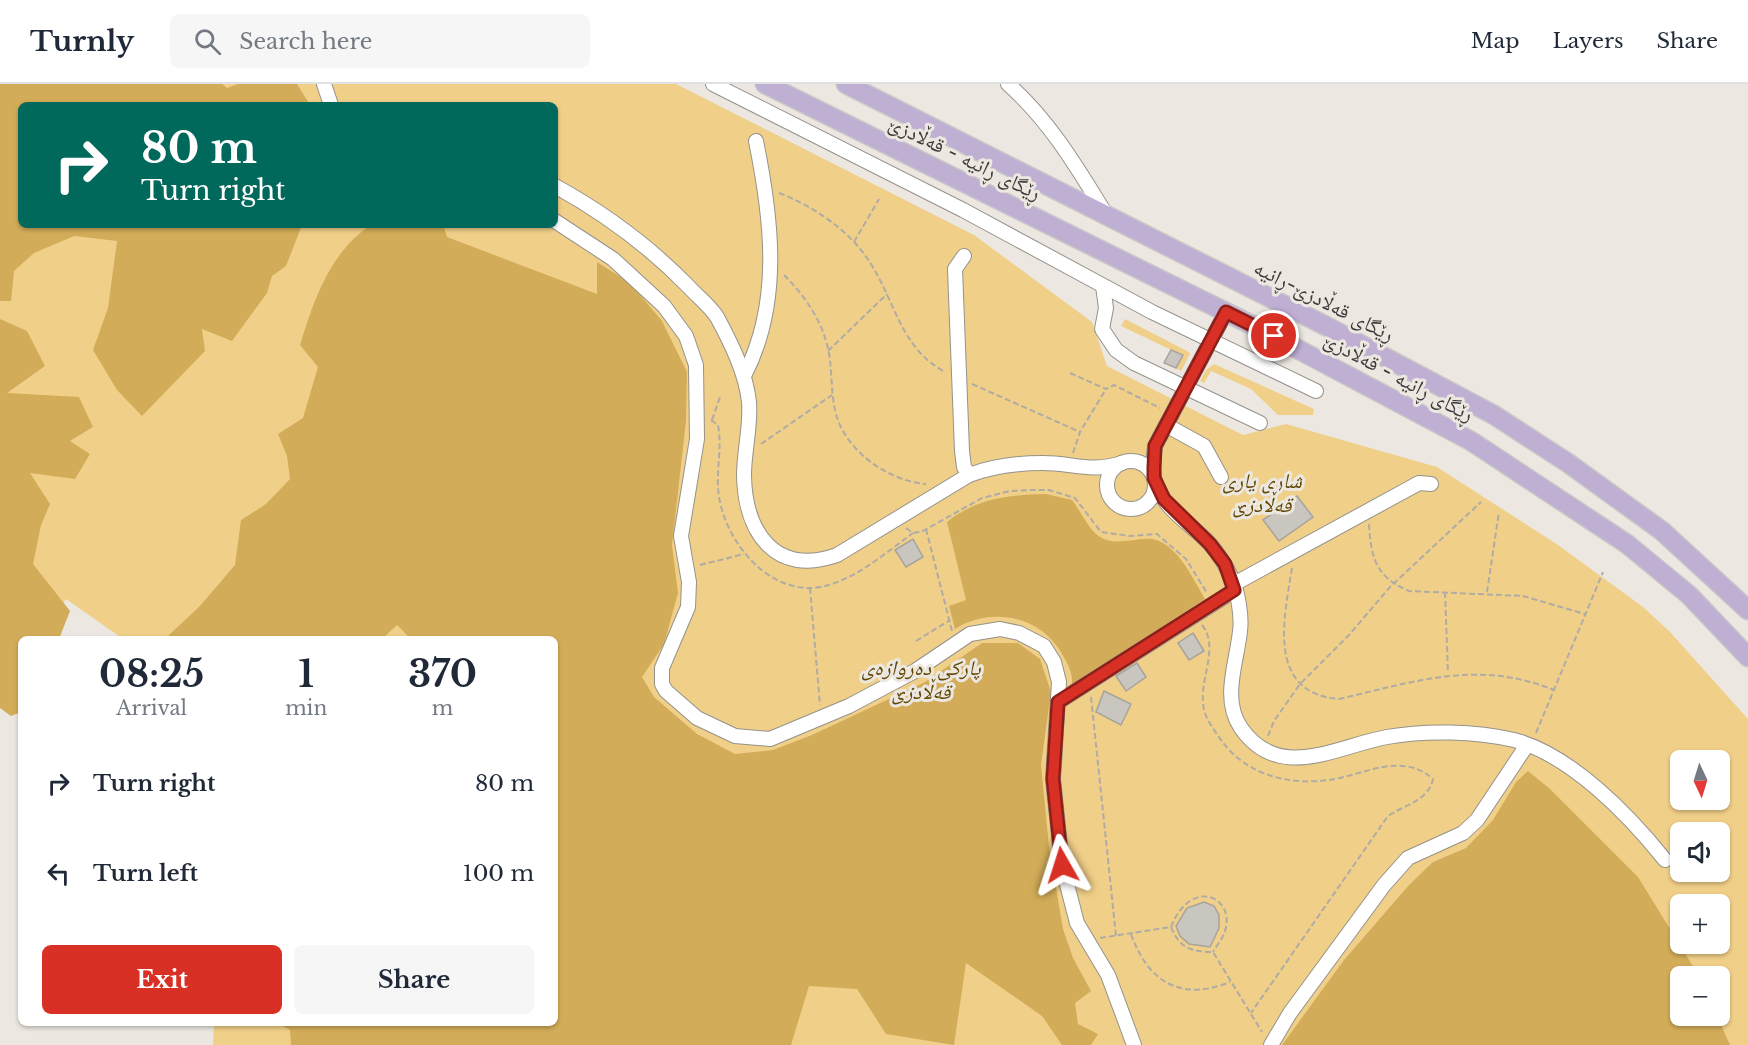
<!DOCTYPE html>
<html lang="en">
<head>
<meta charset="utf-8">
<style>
	body { margin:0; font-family:"Libre Baskerville","Noto Naskh Arabic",serif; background:#f6f6f7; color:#1f2937; height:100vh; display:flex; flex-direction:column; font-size:22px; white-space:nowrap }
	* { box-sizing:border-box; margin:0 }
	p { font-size:20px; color:#747a83 }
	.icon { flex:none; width:33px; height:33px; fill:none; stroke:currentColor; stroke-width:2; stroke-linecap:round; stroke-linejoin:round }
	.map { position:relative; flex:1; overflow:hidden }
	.drawer { position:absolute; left:18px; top:552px; width:540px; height:390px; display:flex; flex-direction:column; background:#fff; border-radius:9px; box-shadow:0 2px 4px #0004 }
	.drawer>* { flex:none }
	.guide { position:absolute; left:18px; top:18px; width:540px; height:126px; border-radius:9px; box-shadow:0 2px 4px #0004; background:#00695c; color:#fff; overflow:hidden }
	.needle { width:39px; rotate:176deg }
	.buttons { position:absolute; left:1670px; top:666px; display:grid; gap:12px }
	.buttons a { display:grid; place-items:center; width:60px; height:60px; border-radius:9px; background:#fff; box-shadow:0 2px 4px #0004; font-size:30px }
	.pin { position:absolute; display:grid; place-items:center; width:51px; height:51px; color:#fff; margin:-26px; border:3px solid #fff; border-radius:50%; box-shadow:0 2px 6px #0007 }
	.me { position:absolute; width:66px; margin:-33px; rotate:354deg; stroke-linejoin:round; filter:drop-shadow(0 0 4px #0008) }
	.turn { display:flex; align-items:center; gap:21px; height:126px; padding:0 24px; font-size:27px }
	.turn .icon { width:78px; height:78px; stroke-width:2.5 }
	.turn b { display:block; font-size:42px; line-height:51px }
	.eta { display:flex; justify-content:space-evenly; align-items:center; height:102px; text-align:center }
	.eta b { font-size:36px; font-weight:700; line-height:42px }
	.button { display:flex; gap:12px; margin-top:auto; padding:12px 24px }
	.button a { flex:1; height:69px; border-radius:9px; background:#d93025; color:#fff; font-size:24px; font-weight:700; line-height:69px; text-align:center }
	.button a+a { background:#f6f6f7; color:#1f2937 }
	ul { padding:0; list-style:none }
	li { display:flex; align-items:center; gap:18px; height:90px; padding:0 24px }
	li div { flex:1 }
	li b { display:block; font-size:22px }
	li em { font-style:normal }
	header { display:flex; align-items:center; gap:36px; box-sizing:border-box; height:84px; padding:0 30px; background:#fff; border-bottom:2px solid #e0e1e3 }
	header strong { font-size:28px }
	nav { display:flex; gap:33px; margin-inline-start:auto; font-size:21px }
	.search { width:420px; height:54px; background:#f6f6f7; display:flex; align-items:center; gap:15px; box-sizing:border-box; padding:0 21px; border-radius:9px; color:#747a83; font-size:22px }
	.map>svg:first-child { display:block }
</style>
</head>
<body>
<header>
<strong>Turnly</strong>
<div class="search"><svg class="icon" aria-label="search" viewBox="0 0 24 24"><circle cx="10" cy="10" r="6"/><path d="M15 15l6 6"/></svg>Search here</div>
<nav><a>Map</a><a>Layers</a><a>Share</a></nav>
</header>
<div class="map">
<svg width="1748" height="961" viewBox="0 0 1748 961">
	<rect width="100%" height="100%" fill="#ece8e1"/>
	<g fill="#f0cf88" fill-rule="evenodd">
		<path d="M0,0h676l298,151 118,87 15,44 136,69 43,-11 151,43 121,78 85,62 27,25 78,87v326h-1535l1,-22h341v-384h-432l-57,-40 -26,40h-19l-21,62zM21,21h534v120h-534zM1680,676h39v40h-39zM1680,748h39v40h-39zM1680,820h39v40h-39zM1680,892h39v40h-39z"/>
		<polygon points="1125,235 1189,268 1190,270 1181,287 1176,284 1182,271 1121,242"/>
		<polygon points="1214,280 1314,325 1313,331 1278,331 1251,305 1211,287 1204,299 1200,297 1206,286"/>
	</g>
	<g fill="#d2ac58">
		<polygon points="0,0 222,0 227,4 238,0 297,0 310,21 21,21 21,141 302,141 286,182 272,192 267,209 232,257 202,245 205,267 142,332 117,306 93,266 108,224 117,157 74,152 34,169 14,187 11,217 0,217"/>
		<path d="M371,141h72l4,12 150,57v-32l33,21 32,38 25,51 -1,49 -14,124 6,48 -14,51 -22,33 12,20 43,37 38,20 38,-4 39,-15 113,-53 57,-39h36l22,16 11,33 -10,73 8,82 14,82 10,29 18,33 -16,12 3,21 20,10 -7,11h-29l-20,-29 -76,-53 -12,82 -68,-11 -29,-45 -48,-3 -18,59h-500l-1,-15 -12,-7h277v-384h-144l-14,-14 -15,14h-213v-4l31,-29 35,-41 6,-45 25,-16 24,-25 -3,-23 -9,-22 25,-16 15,-51 -18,-22c14,-45 29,-92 71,-120z"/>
		<polygon points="0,235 27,247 45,282 7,309 79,313 93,343 70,357 90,370 75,395 30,389 50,420 41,441 33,480 70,527 59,555 21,555 21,628 11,632 0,624"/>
		<path d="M1046,410l26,6c7,9 16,27 24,34 20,17 44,-1 63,7 21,9 35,39 46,58l-133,86c1,-12 -4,-21 -10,-31 -21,-38 -71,-48 -107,-25l-6,-23 17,-6 -19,-78c30,-24 61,-27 99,-28z"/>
		<polygon points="1528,687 1550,705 1638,793 1699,892 1680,892 1680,932 1717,932 1730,961 1282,961 1344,876 1409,801 1433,778 1466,764 1493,736 1516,698"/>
	</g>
	<g fill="#c9c6bf" stroke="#a7a39d" stroke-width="1.5">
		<polygon points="1171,266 1183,271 1176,284 1164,279"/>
		<polygon points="1297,412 1313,433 1279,457 1263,436"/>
		<polygon points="913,455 923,473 906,483 895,466"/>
		<polygon points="1193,549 1204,567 1189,576 1178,559"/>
		<polygon points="1137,579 1146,593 1126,607 1116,592"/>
		<polygon points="1104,607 1131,620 1121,641 1096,628"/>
		<polygon points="1204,818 1214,822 1219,831 1219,844 1210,863 1189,860 1180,852 1176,842 1187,824"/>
	</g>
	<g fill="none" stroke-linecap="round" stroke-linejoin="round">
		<g stroke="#95928b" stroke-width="16">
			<g id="minor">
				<polyline points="324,0 331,21"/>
				<polyline points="713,0 963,126 1152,228 1316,307"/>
				<path d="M1008,0c42,37 70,85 99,132"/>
				<path d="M555,102c51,28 94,60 134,101 9,10 21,19 28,30 14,26 29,56 32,85 2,25 -5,49 -5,73 1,57 31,102 93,80l132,-80c24,-9 48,-12 74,-12 30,0 48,10 79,0"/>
				<polyline points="555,137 613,175 664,222 686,252 696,281 697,355 681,452 689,498 688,523 662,584 662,600 666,607 697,634 735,652 770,655 849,622 915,587 970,550 1000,545 1019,549 1044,562 1054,578 1059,598 1053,695 1062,781 1077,839 1108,891 1134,961"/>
				<polyline points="964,172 955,185 962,367 964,383 969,391"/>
				<polyline points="1103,202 1106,224 1102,245 1116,266 1134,279 1260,339"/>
				<path d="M1226,228l-71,134c-1,10 -3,22 -1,32 6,29 36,45 55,65 10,11 18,24 24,38 5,13 9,36 7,50 -3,31 -19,68 1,97 38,55 96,18 146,9 39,-7 88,-6 127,3 57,15 115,75 151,120"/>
				<path d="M744,292c38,-73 28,-156 12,-235"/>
				<polyline points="1166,341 1204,362 1221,393"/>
				<circle cx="1131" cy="401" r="24"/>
				<polyline points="1234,500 1419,399 1431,400"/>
				<polyline points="1058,618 1235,506"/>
				<polyline points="1271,961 1290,929 1384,801 1408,774 1463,749 1477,736 1527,661"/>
			</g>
		</g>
		<g stroke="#c9c8c8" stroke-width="21">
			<g id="major">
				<polyline points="765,0 1254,242 1471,357 1627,460 1689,511 1748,573"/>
				<polyline points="846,0 1326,242 1494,331 1568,379 1662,447 1748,526"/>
			</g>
		</g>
		<g stroke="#afaca6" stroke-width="2" stroke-dasharray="6 3" stroke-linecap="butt">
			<path d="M779,109c34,13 70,37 90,68 26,39 31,87 76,111"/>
			<polyline points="854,158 879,115"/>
			<path d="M784,191c18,18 35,41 42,66 7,22 4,46 9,69 8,39 52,71 91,74"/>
			<polyline points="828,267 887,210"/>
			<polyline points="1070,289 1106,305 1114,301 1160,324"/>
			<polyline points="972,300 1080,348"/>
			<path d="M711,336l7,5c5,25 -4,52 2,77 10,48 58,101 112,82 30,-10 56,-33 81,-51"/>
			<polyline points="712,336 720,313"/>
			<polyline points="761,360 832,311"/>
			<polyline points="1073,369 1080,348 1106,305"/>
			<path d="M1369,440c2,35 7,53 40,67l114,5 62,18"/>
			<polyline points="906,444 913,449 923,447 982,414 1010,407 1031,406 1049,406 1075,414 1101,448 1130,452 1157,450 1186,475 1207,509"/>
			<polyline points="926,445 952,547"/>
			<polyline points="700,481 744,470"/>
			<path d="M1292,484c-8,50 -26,125 47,131 74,-17 139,-40 215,-9"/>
			<polyline points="810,504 820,621"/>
			<polyline points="1445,508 1448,589"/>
			<polyline points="1487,508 1499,428"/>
			<path d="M1202,541c17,21 -1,51 1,76 0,13 7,23 14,33 24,39 68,52 112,46 35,-5 73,-29 104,-1 -4,21 -28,26 -45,37l-137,197"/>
			<polyline points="916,557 950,536"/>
			<polyline points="1091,613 1116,852"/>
			<polyline points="1536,649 1603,488"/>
			<polyline points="1268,652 1274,637 1300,600 1349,551 1390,503 1481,418"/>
			<path d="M1171,843c20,-51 65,-30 54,4 -2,7 -8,14 -12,21"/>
			<path d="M1131,850c17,48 50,68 99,48"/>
			<path d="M1100,854l71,-11c8,21 21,25 42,25l49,80"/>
		</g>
		<use href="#minor" stroke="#fff" stroke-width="14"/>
		<use href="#major" stroke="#bfafd3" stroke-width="18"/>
	</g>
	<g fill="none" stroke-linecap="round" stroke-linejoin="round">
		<g stroke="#8d1f18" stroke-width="15">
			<polyline id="route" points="1062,781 1053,695 1058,618 1234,506 1225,480 1210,460 1164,415 1154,394 1154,384 1155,362 1226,228 1274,252"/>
		</g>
		<use href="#route" stroke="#d93025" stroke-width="10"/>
	</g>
	<g text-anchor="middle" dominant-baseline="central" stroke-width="6" stroke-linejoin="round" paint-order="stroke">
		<g font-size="21" fill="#3d3c39" stroke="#ece8e1">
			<text transform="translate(965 74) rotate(26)">ڕێگای ڕانیە - قەڵادزێ</text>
			<text transform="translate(1324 217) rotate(27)">ڕێگای قەڵادزێ-ڕانیە</text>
			<text transform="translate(1399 293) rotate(28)">ڕێگای ڕانیە - قەڵادزێ</text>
		</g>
		<g font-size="21" font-style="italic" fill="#604700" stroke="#ece8e1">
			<text x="1262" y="397">شاری یاری<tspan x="1262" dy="24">قەڵادزێ</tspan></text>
			<text x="921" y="584">پارکی دەروازەی<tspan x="921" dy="24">قەڵادزێ</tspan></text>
		</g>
	</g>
</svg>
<div class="buttons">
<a><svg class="needle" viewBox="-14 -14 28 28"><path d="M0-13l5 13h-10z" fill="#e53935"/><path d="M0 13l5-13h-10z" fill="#747a83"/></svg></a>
<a><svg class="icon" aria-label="sound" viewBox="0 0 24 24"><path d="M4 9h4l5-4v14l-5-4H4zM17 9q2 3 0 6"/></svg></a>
<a>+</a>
<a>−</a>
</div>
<div class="pin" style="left:1274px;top:252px;background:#d93025"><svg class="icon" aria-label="arrive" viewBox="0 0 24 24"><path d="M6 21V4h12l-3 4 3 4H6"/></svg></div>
<svg class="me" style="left:1062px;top:781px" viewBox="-20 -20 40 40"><path d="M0-17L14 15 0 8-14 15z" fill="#d93025" stroke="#fff" stroke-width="4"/></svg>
<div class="guide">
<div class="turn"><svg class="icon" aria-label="right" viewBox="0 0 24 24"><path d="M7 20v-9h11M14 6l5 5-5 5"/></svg><div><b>80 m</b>Turn right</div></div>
</div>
<section class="drawer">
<div class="eta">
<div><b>08:25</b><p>Arrival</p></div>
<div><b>1</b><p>min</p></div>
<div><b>370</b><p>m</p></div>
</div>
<ul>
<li><svg class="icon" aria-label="right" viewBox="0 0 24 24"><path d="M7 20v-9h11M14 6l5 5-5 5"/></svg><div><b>Turn right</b></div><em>80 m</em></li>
<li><svg class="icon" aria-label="left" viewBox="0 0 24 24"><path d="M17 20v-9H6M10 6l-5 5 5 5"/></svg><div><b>Turn left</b></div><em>100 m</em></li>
</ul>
<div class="button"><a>Exit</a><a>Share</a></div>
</section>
</div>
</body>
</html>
